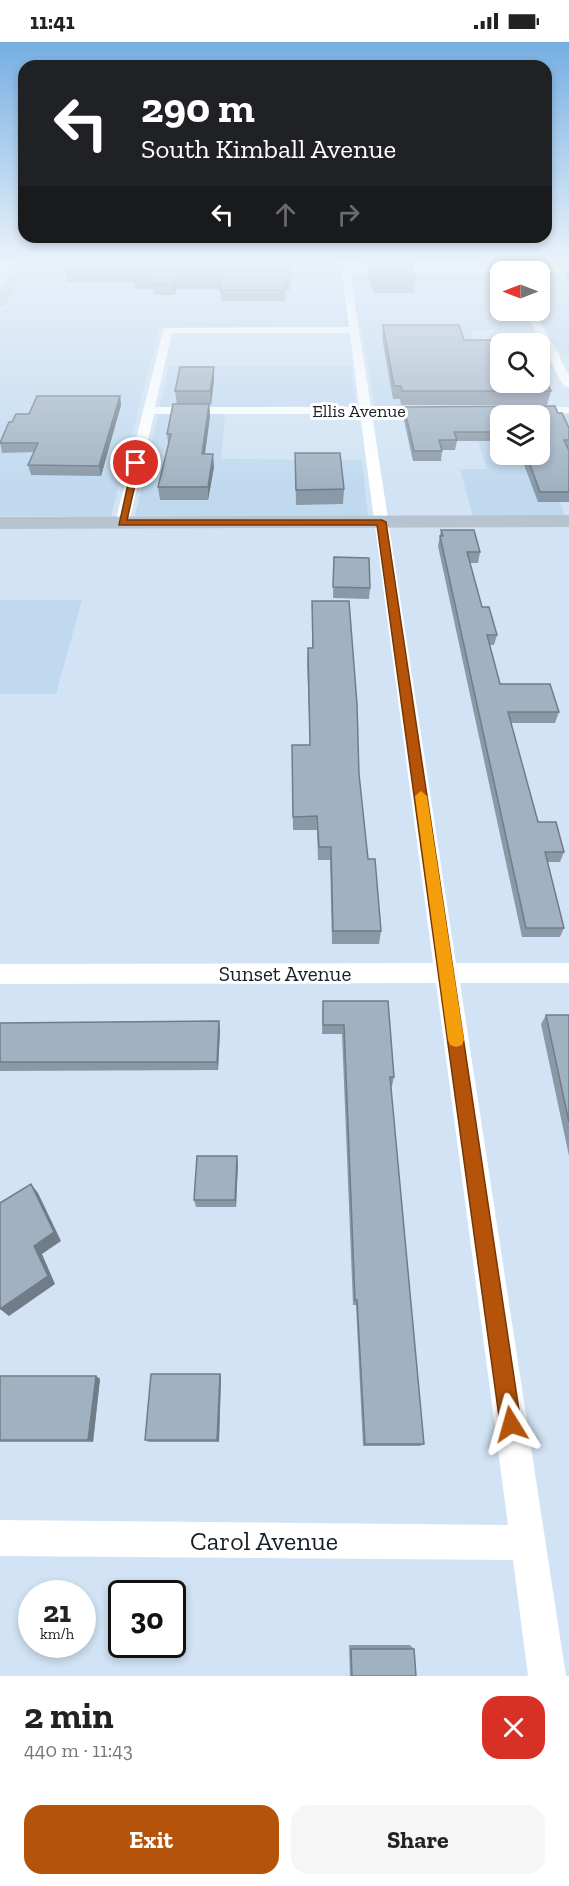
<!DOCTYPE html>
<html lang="en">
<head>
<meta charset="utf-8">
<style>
	body { margin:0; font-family:"Zilla Slab",serif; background:#f6f6f6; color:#222; height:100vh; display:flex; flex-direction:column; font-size:22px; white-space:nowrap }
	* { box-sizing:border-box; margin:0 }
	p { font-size:20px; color:#767676 }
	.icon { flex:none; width:33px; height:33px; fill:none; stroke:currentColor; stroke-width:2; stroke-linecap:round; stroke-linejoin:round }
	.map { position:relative; height:1634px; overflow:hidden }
	.details { display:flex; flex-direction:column; background:#fff; flex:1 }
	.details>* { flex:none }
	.guide { position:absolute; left:18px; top:18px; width:534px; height:183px; border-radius:18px; box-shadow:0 3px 9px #0003; background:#202124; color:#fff; overflow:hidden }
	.needle { width:39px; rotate:270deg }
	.tools { position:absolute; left:490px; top:219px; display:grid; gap:12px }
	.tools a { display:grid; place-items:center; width:60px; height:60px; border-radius:12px; background:#fff; box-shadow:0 3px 9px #0003; font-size:30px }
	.speed { position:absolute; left:18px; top:1538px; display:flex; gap:12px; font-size:30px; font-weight:700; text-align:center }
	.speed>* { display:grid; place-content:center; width:78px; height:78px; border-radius:50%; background:#fff; box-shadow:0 3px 9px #0003; line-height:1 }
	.speed small { font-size:15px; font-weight:400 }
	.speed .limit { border:3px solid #111; border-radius:9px; background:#fff; color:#111 }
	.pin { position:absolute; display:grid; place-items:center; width:51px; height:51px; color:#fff; margin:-26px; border:3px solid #fff; border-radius:50%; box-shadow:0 2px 6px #0007 }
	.me { position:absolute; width:66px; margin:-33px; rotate:352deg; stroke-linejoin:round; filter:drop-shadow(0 0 4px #0008) }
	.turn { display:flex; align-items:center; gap:21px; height:126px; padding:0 24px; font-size:27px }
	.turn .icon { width:78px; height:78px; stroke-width:2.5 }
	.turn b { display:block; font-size:42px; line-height:51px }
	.lanes { display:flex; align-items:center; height:57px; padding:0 24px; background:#0003; justify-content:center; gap:30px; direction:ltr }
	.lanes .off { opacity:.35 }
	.round { display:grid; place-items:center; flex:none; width:63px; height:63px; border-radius:18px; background:#f6f6f6 }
	.headline { display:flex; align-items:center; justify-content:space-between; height:102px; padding:0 24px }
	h1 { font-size:36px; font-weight:700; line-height:45px }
	.button { display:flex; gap:12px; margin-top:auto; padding:12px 24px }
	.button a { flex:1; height:69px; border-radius:18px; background:#b45309; color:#fff; font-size:24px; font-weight:700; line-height:69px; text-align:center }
	.button a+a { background:#f6f6f6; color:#222 }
	.status { display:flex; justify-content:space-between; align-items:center; height:42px; padding:0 30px; background:#fff; direction:ltr }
	.status svg { height:16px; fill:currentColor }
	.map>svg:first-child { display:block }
</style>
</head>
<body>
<div class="status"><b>11:41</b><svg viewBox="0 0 49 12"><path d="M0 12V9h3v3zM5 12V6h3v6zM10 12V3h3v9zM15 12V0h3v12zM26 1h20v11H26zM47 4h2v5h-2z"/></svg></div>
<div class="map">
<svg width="569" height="1634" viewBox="0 0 569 1634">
	<rect width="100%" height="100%" fill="#d1e3f4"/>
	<g fill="#c1d9ef" fill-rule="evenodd">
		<polygon points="35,217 336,217 338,230 501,230 501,268 540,268 540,230 569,230 569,313 561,313 547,288 470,288 483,326 455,326 467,364 375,364 361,285 160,285 111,474 0,474 0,273"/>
		<polygon points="169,324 351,324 356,364 226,365 221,417 362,418 368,474 135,474"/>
		<path d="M469,373h100v53h-23l19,48h-92l-13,-47h27zM501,374h39v38h-39z"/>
		<polygon points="0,558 82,558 56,652 0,652"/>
	</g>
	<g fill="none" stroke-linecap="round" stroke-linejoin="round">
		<g fill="#fff" fill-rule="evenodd">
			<path d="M340,217h8l2,8h219v6h-219l21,134h62l6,3 -6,3 -61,1 84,549h113v20h-109l106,693h-38l-15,-116 -513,-4v-36l508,5 -72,-542 -436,1v-20l433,-1 -73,-549h-206l-25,109 -7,4 -7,-4 49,-195 185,-1zM172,291h178l9,74h-204z"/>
			<polygon points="0,225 20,225 24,228 20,231 0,231"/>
			<polygon points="524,268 534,268 569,333 569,346 563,343"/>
			<polygon points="569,365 569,371 528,371 522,368 528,365"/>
		</g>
		<g fill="#b7c4d0" fill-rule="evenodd">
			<polygon points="21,217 33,217 5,263 0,264 0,250"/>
			<polygon points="569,473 569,485 0,487 0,475"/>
		</g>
	</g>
	<g fill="#8a99a7">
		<polygon points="71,217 323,217 323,221 290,221 290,248 285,248 285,259 221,259 220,247 176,247 174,253 154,253 153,247 135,247 134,240 67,240 65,229"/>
		<polygon points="365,217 408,217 408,219 415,237 414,251 374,251 368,233 369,223 366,223"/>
		<polygon points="555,217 569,217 569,223 559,223"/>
		<polygon points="569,226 569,239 565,233 567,227"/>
		<polygon points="383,283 464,298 517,302 551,349 547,363 401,363 400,357 393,357 382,295"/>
		<polygon points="214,325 214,338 211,363 209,363 210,374 205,412 214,425 208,458 160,458 158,445 168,402 167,392 177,362 175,349"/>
		<polygon points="120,354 121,363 101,434 31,433 28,423 34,410 2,411 0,400 12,380 29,372"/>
		<polygon points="404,365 558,371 569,386 569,460 538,460 520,412 540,412 501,374 501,399 457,399 455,408 442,408 441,419 413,419 403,374"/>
		<polygon points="295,411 344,447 343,462 296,463"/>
		<polygon points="441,488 480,510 478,521 470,521 482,565 497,593 494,603 490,603 500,642 559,670 555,681 511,681 538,780 564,810 560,820 547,820 564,886 560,895 522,895 438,504"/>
		<polygon points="334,515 370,546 369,557 333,556"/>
		<polygon points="312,559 359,732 368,817 381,889 379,902 332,902 330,818 318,818 317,788 293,788 292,703 310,703 307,620 308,606 312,606"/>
		<polygon points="323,959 394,1035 392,1044 390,1044 424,1402 420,1404 363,1404 356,1263 353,1263 342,992 322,992"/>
		<polygon points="546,973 569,973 569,1114 541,982"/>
		<polygon points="219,979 220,988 218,1028 0,1029 0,981"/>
		<polygon points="238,1121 236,1165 196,1165 194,1158"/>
		<polygon points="220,1332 221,1335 219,1400 149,1400 145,1398"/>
		<polygon points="0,1334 96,1334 100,1337 93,1400 0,1400"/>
		<polygon points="349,1603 410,1603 414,1607 416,1634 350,1634"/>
	</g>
	<g fill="#707d88">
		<polygon points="175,236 176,247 174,253 173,242"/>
		<polygon points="214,325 214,338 211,363 210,349"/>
		<polygon points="120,354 121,363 101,434 99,424"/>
		<polygon points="209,362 210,374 203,425 202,412"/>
		<polygon points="213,412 214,425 208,458 208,445"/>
		<polygon points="219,979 220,988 218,1028 217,1020"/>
		<polygon points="237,1114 238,1121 236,1165 235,1158"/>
		<polygon points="31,1142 38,1151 61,1199 42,1212 55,1242 9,1274 0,1267 34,1204"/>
		<polygon points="220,1332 221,1335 219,1400 217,1398"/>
		<polygon points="96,1334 100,1337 93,1400 88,1398"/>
	</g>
	<g fill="#a0b2c2" stroke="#707d88" stroke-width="1.5">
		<polygon points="71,217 290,217 290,238 285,238 285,248 220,248 222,236 175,236 173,242 153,242 154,236 134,236 136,229 65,229"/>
		<polygon points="369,219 411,219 415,237 375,237"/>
		<polygon points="383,283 459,283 464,298 516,298 517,302 501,302 501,340 540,340 540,327 551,349 402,349 401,344 394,344"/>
		<polygon points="180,325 214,325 210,349 175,349"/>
		<polygon points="37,354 120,354 99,424 28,423 38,401 0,401 9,380 12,380 16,372 29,372"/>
		<polygon points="173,362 209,362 202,412 213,412 208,445 158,445 171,392 167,392"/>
		<polygon points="555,364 558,371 562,371 569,386 569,398 564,398 569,409 569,450 540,450 526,412 540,412 540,374 501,374 501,390 454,390 457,398 439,398 442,409 414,409 404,365"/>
		<polygon points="295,411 340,411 344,447 296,448"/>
		<polygon points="441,488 474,488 480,510 467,510 482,565 489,565 497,593 487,593 500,642 550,642 559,670 508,670 538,780 556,780 564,810 545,810 564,886 526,886 440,494 443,494"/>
		<polygon points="334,515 369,516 370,546 333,545"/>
		<polygon points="312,559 349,559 357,662 359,732 368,817 375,817 381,889 333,889 331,805 319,805 317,774 293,775 292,703 310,703 308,606 313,606"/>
		<polygon points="323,959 388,959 394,1035 390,1035 424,1402 365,1402 357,1258 355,1258 344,983 323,983"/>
		<polygon points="546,973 569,973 569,1080"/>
		<polygon points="219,979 217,1020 0,1020 0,981"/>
		<polygon points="197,1114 237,1114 235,1158 194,1158"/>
		<polygon points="31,1142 54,1190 34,1204 48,1234 0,1267 0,1161"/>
		<polygon points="151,1332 220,1332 217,1398 145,1398"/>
		<polygon points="0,1334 96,1334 88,1398 0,1398"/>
		<polygon points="351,1607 414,1607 416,1634 352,1634"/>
	</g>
	<linearGradient id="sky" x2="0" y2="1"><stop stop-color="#75aee2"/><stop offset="0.49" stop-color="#eaf2fa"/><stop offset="1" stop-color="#eaf2fa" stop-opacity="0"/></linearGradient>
	<rect width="569" height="446" fill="url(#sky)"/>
	<polygon fill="#b45309" stroke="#753606" stroke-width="1.5" points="133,419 140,421 127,478 382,478 386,480 521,1382 518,1390 511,1393 503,1390 500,1382 377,483 119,483"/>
	<polygon fill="#f59e0b" points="421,749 427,754 464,998 462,1003 456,1005 450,1003 448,998 415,754"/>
	<g text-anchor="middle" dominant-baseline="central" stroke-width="6" stroke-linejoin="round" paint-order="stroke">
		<g font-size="18" fill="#181f25" stroke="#fff">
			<text x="359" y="369">Ellis Avenue</text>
		</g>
		<g font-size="21" fill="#181f25" stroke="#fff">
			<text x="285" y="931">Sunset Avenue</text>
		</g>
		<g font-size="26" fill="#181f25" stroke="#fff">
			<text x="264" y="1499">Carol Avenue</text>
		</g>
	</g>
</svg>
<div class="tools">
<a><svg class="needle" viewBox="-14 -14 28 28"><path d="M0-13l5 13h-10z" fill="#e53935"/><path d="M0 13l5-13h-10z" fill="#767676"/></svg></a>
<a><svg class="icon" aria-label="search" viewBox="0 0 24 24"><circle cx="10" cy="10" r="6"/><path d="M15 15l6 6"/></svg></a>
<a><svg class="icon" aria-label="layers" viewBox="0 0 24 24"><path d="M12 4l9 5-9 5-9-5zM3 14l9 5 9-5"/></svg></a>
</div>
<div class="speed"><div>21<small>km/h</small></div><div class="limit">30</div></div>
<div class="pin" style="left:136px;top:421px;background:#d93025"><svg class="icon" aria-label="arrive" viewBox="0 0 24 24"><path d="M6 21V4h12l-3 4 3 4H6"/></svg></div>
<svg class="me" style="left:511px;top:1382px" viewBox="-20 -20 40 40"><path d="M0-17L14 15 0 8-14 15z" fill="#b45309" stroke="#fff" stroke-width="4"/></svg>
<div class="guide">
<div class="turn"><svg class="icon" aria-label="left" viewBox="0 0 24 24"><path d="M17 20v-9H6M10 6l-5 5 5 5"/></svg><div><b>290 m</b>South Kimball Avenue</div></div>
<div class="lanes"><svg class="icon" aria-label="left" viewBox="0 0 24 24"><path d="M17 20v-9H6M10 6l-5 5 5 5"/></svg><svg class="icon off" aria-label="ahead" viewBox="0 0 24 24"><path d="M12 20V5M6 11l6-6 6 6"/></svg><svg class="icon off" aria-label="right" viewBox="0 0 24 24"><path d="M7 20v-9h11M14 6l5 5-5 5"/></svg></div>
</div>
</div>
<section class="details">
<div class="headline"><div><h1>2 min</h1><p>440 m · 11:43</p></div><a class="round" style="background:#d93025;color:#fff"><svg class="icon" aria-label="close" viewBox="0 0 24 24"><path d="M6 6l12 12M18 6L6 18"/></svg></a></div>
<div class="button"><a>Exit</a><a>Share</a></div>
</section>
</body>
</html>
